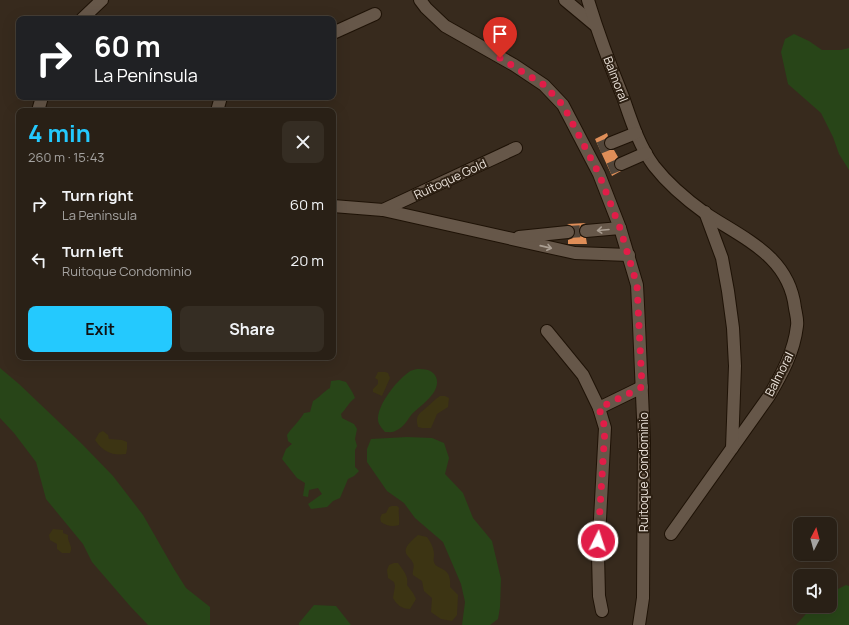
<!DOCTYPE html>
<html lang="en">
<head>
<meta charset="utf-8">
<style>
	body { margin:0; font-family:Manrope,sans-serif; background:#352d23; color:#f1f3f6; height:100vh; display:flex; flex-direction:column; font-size:15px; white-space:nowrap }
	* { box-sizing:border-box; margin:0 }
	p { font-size:13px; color:#a5a3a1 }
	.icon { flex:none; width:22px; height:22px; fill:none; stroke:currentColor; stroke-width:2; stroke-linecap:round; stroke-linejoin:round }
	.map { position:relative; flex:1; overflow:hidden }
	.details { position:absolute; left:16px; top:108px; width:320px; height:252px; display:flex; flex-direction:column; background:#292016; border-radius:8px; box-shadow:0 4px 16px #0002,0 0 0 1px #453e35 }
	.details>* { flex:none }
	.guide { position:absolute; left:16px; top:16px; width:320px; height:84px; border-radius:8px; box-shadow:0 4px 16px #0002,0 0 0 1px #453e35; background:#202124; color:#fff; overflow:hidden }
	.needle { width:26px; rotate:6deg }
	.buttons { position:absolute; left:793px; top:517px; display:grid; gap:8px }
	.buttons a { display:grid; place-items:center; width:44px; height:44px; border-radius:8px; background:#292016; box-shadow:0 4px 16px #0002,0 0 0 1px #453e35; font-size:20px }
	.pin { position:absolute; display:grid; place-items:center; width:34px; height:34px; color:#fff; margin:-41px -17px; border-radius:50% 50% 50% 0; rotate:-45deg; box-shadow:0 0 4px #0007 }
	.pin .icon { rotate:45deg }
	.me { position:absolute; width:44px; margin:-22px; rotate:4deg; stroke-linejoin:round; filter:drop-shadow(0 0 3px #0008) }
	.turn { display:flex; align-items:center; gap:14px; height:84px; padding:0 12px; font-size:18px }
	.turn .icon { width:52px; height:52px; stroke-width:2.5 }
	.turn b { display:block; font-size:28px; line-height:34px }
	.round { display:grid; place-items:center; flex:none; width:42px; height:42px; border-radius:8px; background:#352d23 }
	.head { display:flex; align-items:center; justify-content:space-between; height:68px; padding:0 12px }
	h1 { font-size:24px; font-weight:700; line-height:30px; color:#24c9fe }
	.button { display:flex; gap:8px; margin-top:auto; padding:8px 12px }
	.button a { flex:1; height:46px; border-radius:8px; background:#24c9fe; color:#111; font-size:16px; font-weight:700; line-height:46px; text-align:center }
	.button a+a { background:#352d23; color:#f1f3f6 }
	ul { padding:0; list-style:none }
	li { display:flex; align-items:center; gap:12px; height:56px; padding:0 12px }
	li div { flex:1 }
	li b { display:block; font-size:15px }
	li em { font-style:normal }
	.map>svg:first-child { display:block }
</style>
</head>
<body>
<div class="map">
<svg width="849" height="625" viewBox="0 0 849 625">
	<rect width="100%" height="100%" fill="#372a1d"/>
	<g fill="#284518">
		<polygon points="794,34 809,41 822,50 841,50 849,48 849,170 839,154 833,137 821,113 788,84 781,52 785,39"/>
		<polygon points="0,368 19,384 81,443 113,476 143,515 174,569 186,588 210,607 210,625 148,625 130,606 92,562 83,544 46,499 36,462 14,433 0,418"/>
		<path d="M417,369c8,0 15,0 19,8 6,15 -15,28 -24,37 -5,6 -7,12 -15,16 -4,3 -7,2 -12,2 -2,-2 -4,-5 -6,-8 -6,-15 18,-44 30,-52 2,-2 5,-2 8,-3z"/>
		<path d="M339,380l7,2c3,5 7,10 9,16 -6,4 -9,11 -14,16l1,4 12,6 3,5 -2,10 2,7 -2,4v17l4,4 -5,5 -6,3 -8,19 -7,3 -6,6 -16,2 -3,-5 14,-10 -4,-6 -9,2 -1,7 -5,-1 2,-13 -8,-5 -15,-19 4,-10 6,-5 -4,-3 -1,-6c5,-8 12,-13 17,-22l6,-1 3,-11c7,-4 10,-9 17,-13l1,-7z"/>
		<polygon points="407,437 432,438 444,443 449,458 445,474 463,493 473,518 492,541 501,579 500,607 498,619 490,625 462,625 465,602 461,584 443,542 415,518 404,503 387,491 367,462 367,449 371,439"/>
		<polygon points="846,585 849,586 849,625 796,625 813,606 830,606 830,593"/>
		<polygon points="314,605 336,606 351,625 299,625 299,623"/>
	</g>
	<g fill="#3c3413">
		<polygon points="378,372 385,372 388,373 390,378 382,396 373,392 373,389 378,384 378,380 375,378"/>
		<path d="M440,396h5l4,2 -1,9 -11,7 -6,14h-9l-4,-1c-3,-12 1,-13 9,-20 5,-4 7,-7 13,-11z"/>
		<path d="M103,431l5,4 1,4 13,1 5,2v7l-1,5c-13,2 -23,-2 -31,-14l4,-7z"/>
		<path d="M392,506h5l2,2c-1,6 1,11 0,17 -7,2 -12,1 -18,-3 -1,-3 -1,-5 1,-8l4,-1 3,-6z"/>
		<path d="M53,529l10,1v3l5,2c-1,8 6,11 2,18h-8l-5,-4v-5l-7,-4 -1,-5z"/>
		<path d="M418,535l9,2c4,6 7,11 7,18 0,2 -1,5 0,7 2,9 18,3 16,25l8,8 -1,20 -5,6 -11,-2 -10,-7 1,-14 -8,-7 -2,-10 -9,-6c-1,-4 2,-8 0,-12 -1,-3 -4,-5 -6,-8 -5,-8 6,-15 11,-20z"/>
		<path d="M394,563h4c5,7 11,13 9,22l6,8 3,6 -6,10c-8,0 -13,-4 -17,-11l2,-12 -1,-4 -6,-4 -1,-8 2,-5z"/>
	</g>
	<g fill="#df8e58">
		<polygon points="607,133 608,136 605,139 604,145 610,150 614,150 618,157 615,160 614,167 617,170 621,171 612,176 595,139"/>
		<polygon points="586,223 581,225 579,231 580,236 586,238 587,244 568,244 568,240 573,238 575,232 574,227 567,224"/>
	</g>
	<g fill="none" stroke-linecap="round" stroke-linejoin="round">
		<g stroke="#52463a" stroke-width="12" stroke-dasharray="12 6" stroke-linecap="butt">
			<polyline points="599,148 611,143"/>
			<polyline points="609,169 621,164"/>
			<polyline points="568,232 586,231"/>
		</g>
		<g stroke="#1e1206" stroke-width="14">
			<g id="street">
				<polyline points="420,0 426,8 445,26 514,65 544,85 563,105 599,174 620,228 637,285 639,325 644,441 643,598 639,625"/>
				<polyline points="565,0 595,25"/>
				<path d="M588,0c10,33 22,65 35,97 8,23 16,49 31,69 14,18 33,34 51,47 39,26 84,43 90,95 1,6 3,12 2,18 -3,26 -15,48 -28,70l-98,138"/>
				<polyline points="82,19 102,0"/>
				<polyline points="333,33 375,14"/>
				<polyline points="38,111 42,97"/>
				<polyline points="217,111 221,97"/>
				<polyline points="611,143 636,133"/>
				<polyline points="621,164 646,153"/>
				<polyline points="333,206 383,210 575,253 629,255"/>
				<polyline points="383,210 516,148"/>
				<polyline points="705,212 722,258 728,291 733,328 735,366 732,448"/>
				<polyline points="586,231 620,228"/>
				<polyline points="519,237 568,232"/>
				<polyline points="547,331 583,375 599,408 605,428 598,555 599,596 602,611"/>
				<polyline points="599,408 642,387"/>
			</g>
		</g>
		<use href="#street" stroke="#665749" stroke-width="12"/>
	</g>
	<defs><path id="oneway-shaft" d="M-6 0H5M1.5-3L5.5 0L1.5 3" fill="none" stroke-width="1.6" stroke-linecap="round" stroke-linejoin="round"/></defs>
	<g stroke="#aa9e92">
		<use href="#oneway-shaft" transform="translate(603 230) rotate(175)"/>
		<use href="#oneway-shaft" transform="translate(546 247) rotate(13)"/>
	</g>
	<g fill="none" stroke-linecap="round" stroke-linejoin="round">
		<polyline stroke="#e11d48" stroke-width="7" stroke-dasharray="0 12.6" points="500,58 544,85 563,105 599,174 620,228 637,285 642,387 599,408 605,428 598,541"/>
	</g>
	<g text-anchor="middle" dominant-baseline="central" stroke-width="4" stroke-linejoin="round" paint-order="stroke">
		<g font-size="12" fill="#ede4dc" stroke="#2d2013">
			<text transform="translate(616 79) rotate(69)">Balmoral</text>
			<text transform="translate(450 179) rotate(-25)">Ruitoque Gold</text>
			<text transform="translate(779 374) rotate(-63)">Balmoral</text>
			<text transform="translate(643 472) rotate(-90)">Ruitoque Condominio</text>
		</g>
	</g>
</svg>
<div class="buttons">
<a><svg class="needle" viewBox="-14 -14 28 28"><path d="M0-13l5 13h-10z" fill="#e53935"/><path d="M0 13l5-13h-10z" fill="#a5a3a1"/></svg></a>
<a><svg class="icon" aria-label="sound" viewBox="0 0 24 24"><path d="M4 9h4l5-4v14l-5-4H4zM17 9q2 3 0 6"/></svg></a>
</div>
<div class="pin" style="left:500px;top:58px;background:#d93025"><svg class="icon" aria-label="arrive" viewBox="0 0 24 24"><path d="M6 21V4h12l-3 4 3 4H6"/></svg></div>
<svg class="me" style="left:598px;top:541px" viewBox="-20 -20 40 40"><circle r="17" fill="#e11d48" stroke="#fff" stroke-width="3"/><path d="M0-11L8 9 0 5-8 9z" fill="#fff"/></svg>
<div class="guide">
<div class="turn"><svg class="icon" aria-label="right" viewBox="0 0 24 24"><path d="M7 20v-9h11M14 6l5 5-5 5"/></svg><div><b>60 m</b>La Península</div></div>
</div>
<section class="details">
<div class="head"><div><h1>4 min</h1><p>260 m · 15:43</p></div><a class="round"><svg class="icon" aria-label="close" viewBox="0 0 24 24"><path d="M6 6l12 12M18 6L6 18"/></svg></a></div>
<ul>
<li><svg class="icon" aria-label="right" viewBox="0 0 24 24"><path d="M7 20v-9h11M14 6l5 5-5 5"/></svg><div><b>Turn right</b><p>La Península</p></div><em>60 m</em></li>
<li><svg class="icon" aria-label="left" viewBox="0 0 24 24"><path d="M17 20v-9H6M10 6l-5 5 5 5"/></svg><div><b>Turn left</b><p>Ruitoque Condominio</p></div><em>20 m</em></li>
</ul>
<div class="button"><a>Exit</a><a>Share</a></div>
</section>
</div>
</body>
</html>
